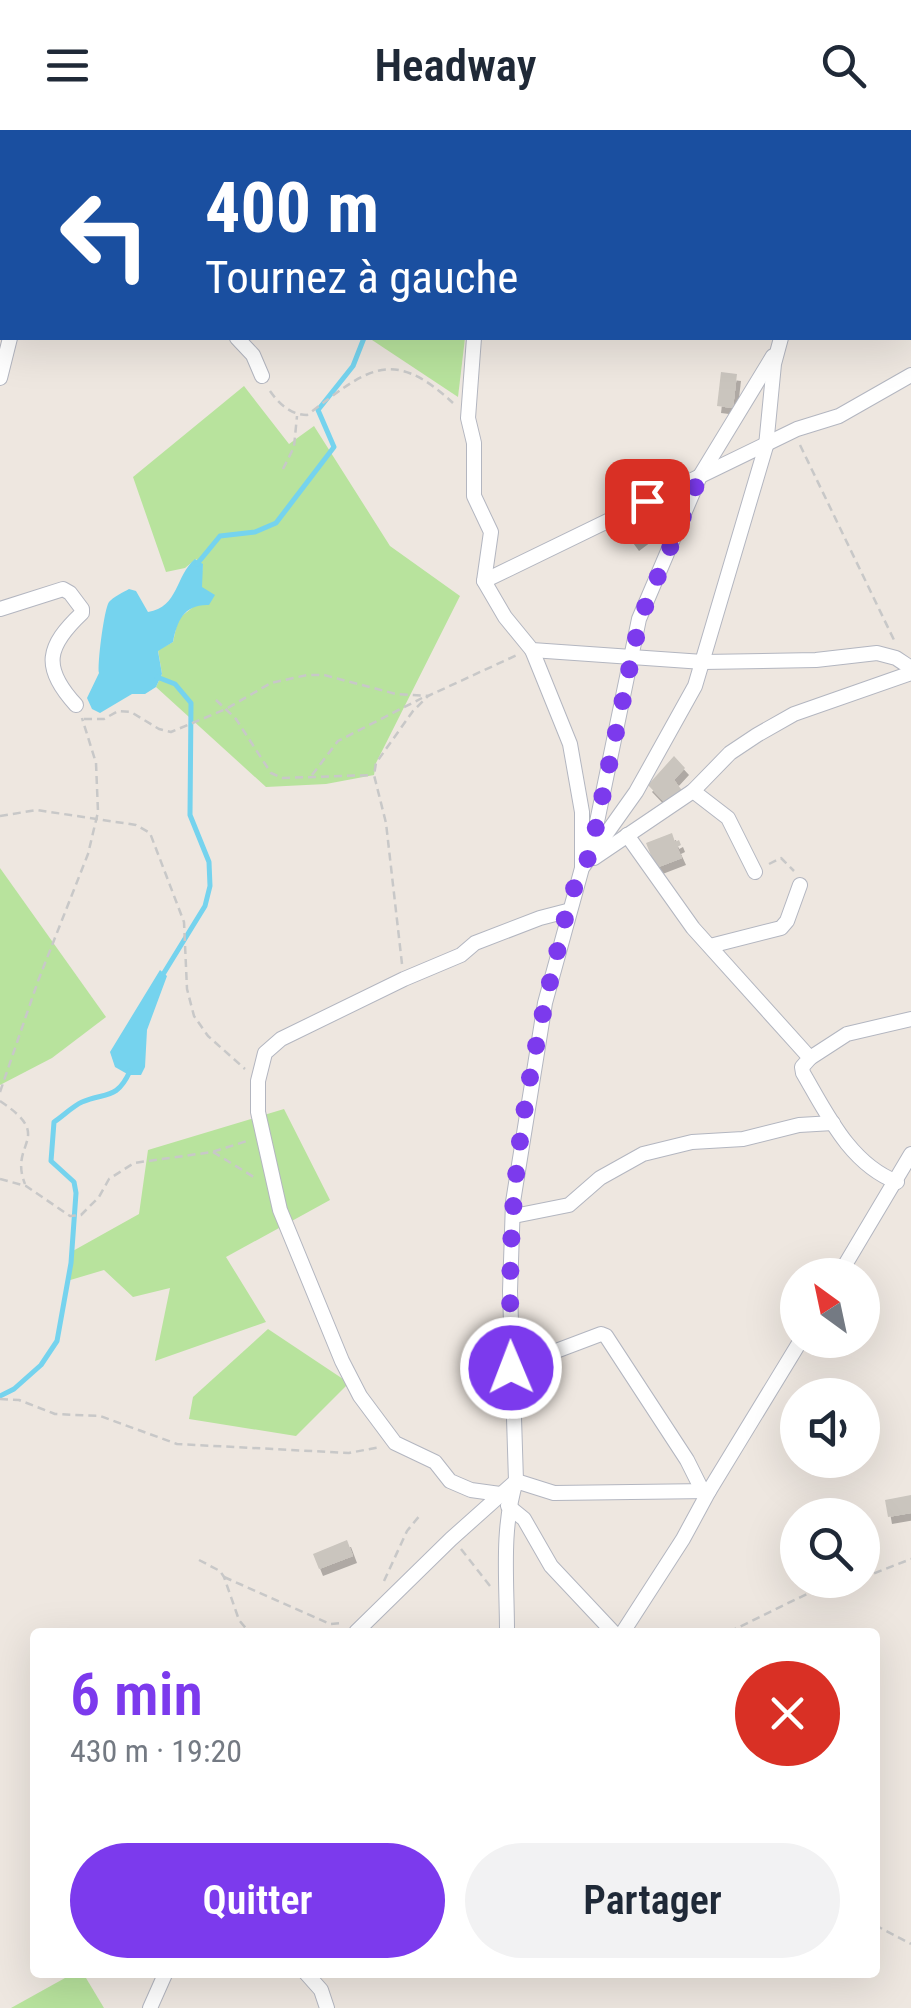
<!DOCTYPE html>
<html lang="fr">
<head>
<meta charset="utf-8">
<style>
	body { margin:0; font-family:"Roboto Condensed",sans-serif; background:#f2f2f3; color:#1f2937; height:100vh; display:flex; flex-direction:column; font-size:38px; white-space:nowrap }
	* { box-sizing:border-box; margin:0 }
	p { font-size:32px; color:#747a83 }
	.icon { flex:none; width:55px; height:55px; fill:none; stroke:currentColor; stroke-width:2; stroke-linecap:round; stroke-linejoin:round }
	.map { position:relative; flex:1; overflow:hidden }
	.side { position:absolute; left:30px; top:1498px; width:850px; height:350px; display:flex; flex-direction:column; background:#fff; border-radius:10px; box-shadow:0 10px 40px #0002 }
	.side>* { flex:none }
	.banner { position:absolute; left:0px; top:0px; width:912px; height:210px; box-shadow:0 10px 40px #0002; background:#1a4fa0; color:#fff; overflow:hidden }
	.needle { width:65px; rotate:327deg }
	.controls { position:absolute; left:780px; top:1128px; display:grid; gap:20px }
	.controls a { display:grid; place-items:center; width:100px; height:100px; border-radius:50%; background:#fff; box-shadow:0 10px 40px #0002; font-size:50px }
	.pin { position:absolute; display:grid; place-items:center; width:85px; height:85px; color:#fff; margin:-42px; border-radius:20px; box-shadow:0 5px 15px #0006 }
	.me { position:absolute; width:110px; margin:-55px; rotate:359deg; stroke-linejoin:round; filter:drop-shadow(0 0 8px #0008) }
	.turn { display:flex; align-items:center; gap:35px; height:210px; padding:0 40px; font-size:45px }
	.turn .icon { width:130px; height:130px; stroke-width:2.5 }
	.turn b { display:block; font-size:70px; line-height:85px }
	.round { display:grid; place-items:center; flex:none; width:105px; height:105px; border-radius:52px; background:#f2f2f3 }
	.head { display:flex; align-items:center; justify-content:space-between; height:170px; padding:0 40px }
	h1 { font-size:60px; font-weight:600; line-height:75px; color:#7c3aed }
	.action { display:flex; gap:20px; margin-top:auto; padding:20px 40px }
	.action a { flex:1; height:115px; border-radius:60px; background:#7c3aed; color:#fff; font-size:40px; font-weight:600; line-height:115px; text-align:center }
	.action a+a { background:#f2f2f3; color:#1f2937 }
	header { display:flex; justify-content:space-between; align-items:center; height:130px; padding:0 40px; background:#fff; font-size:45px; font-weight:600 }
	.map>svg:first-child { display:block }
</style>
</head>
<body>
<header><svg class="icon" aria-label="menu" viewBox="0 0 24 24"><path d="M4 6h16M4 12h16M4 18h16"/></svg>Headway<svg class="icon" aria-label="search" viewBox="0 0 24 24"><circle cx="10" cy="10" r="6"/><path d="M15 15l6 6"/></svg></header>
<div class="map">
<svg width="911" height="1878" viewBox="0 0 911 1878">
	<defs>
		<filter id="shadow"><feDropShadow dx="4" dy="7" stdDeviation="0" flood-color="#0004"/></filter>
	</defs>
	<rect width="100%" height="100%" fill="#eee7e0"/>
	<g fill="#b8e39d">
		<polygon points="369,208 465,208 458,267"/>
		<polygon points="244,256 289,314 314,296 390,416 460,466 376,633 374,645 326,654 266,657 156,557 162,544 158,520 173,512 178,489 197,474 203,435 196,429 185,438 166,442 133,347"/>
		<polygon points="0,738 106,887 52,928 0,955"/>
		<polygon points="284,979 330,1070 226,1127 266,1192 155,1231 170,1158 133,1167 104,1140 67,1151 71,1122 139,1084 148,1020"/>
		<polygon points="268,1199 349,1253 296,1306 189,1289 193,1267"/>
		<polygon points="74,1843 83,1843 104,1878 11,1878"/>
	</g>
	<g fill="#75d3ee">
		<path d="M195,429l8,5 -1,23 13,8 -6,10c-25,-1 -32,16 -36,37l-15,9 4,23 -6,13 -11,7h-13l-32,19 -8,-4 -5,-11 12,-25c-2,-7 5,-64 10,-71 4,-5 15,-10 20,-13l7,2 12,21c31,-5 27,-36 47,-53z"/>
		<polygon points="160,840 167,846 147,900 145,937 141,945 129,945 115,937 110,922"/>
	</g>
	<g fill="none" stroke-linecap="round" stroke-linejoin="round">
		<g stroke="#75d3ee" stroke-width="5">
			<polyline points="197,434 220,406 255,402 276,393 334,317 318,280 353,236 364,208"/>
			<polyline points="157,547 175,554 191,573 190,685 209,732 210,756 205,776 162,846"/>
			<path d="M0,1266l14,-7 27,-24 16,-24 14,-78 5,-70 -2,-11 -23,-21 3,-39c9,-6 19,-16 28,-20 24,-10 35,-2 48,-31"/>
		</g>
	</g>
	<g fill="#cac5be" filter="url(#shadow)">
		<polygon points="721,242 737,244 733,278 717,276"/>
		<polygon points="644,385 647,389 650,387 655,399 635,414 624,399"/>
		<polygon points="674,626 685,638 674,650 684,663 667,675 648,655"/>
		<polygon points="672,703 675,712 679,710 681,715 677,717 682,728 656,738 646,713"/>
		<polygon points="911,1365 911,1383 888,1387 885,1370"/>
		<polygon points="347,1410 353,1426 319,1439 313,1424"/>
	</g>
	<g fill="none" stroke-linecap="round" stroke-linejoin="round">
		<g stroke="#b3b6c0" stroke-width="16">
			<g id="minor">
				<polyline points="313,0 315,2"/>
				<polyline points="54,2 55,0"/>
				<polyline points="580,2 581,0"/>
				<polyline points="823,2 823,0"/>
				<polyline points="0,130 2,131"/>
				<polyline points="237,208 253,225 262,246"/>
				<polyline points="474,208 468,288 474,313 474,366 491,402 484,451 505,487 532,520 703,532 816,530 877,523 896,528 911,538"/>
				<polyline points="0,248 10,208"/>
				<polyline points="484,451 797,299 839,286 911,245"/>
				<path d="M0,479l63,-20 7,4 12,16v4c-35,33 -41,54 -6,92"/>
				<polyline points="532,520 570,614 582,682 582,737"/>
				<polyline points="693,661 728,688 755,742"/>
				<path d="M627,705l66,93 117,130 -8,9 1,6c24,41 47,91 94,109"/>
				<polyline points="592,716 639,489 700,346 773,226"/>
				<polyline points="594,728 693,661 730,623 757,605 794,584 911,543"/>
				<polyline points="710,816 781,798 787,791 800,755"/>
				<polyline points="810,928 847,904 911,889"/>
				<polyline points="514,1086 569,1075 600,1048 643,1024 692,1012 743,1009 799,995 833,993"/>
				<polyline points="839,1145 911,1024"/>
				<polyline points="511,1238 601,1204 606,1206 687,1330 702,1360"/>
				<polyline points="500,1364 471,1360 450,1351 435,1332 395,1313 360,1266 342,1231 280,1080 258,982 258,951 265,923 281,909 404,849 461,825 475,813 540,788 567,781"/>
				<polyline points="508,1376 524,1389 551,1436 613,1502"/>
				<polyline points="356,1502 451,1409 516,1351 510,1161 513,1072 545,873 582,738 636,662 695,556 766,316 774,234 781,208"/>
				<path d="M507,1502c0,-51 -6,-102 9,-151l38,12 155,-2 92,-151"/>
				<polyline points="623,1502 683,1409 709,1361"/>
				<polyline points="305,1842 321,1860 327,1878"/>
				<polyline points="150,1878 166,1842"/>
			</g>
		</g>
		<g stroke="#c8c8c8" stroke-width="2.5" stroke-dasharray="8 5" stroke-linecap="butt">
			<path d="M270,261c9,13 21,24 37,24 58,-43 83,-71 146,-12"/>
			<polyline points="800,315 894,510"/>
			<polyline points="283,339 294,317 297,286"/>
			<polyline points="216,570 236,589 271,643 282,648 373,645"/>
			<polyline points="84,589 104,589 118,581 131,582 159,599 171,602 226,579 271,553 307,545 324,545 396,564 428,566"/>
			<polyline points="312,645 338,611 422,568"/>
			<polyline points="0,686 37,680 136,695 150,703 184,792 187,859 194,886 208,906 245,939"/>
			<polyline points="769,734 781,728 794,741"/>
			<polyline points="402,834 386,693 374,645 376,633 413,581 428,566 517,525"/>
			<polyline points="0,962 38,851 88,724 98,682 96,633 82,588"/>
			<path d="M0,971c56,37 8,41 25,83"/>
			<polyline points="213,1022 257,1049"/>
			<polyline points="0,1049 26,1056 70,1086 81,1085 99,1067 109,1049 134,1033 212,1022 247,1011"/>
			<polyline points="0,1269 19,1270 55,1284 100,1286 177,1314 349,1323 380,1317"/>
			<polyline points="461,1419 490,1456"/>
			<polyline points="199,1430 220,1441 224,1447 239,1490 249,1502"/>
			<polyline points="224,1447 330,1494 343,1493"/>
			<polyline points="862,1448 911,1429"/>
			<polyline points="384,1451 407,1401 421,1384"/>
			<polyline points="729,1502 815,1460 856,1450"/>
			<polyline points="875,1795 911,1814"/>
		</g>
		<use href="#minor" stroke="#fff" stroke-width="14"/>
	</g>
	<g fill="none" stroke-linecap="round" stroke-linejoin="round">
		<path stroke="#7c3aed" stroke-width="18" stroke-dasharray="0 32.4" d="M511,1238c-1,-56 -2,-113 3,-169 6,-81 23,-164 42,-242 8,-34 15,-72 34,-102l50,-236 60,-143 -53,25"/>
	</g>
</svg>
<div class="controls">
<a><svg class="needle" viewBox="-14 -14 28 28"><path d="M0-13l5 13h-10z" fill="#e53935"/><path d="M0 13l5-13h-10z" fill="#747a83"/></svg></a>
<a><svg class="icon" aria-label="sound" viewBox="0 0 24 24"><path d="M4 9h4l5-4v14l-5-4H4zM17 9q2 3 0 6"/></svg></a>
<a><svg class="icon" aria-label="search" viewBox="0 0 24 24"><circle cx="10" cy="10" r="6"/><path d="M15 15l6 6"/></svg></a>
</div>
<div class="pin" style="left:647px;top:371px;background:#d93025"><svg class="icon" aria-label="arrive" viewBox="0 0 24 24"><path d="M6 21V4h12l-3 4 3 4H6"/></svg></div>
<svg class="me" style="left:511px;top:1238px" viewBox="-20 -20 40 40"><circle r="17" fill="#7c3aed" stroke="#fff" stroke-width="3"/><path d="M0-11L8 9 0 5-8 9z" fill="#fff"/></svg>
<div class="banner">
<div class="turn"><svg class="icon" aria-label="left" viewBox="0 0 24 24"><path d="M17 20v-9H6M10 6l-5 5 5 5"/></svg><div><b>400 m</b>Tournez à gauche</div></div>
</div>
<section class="side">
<div class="head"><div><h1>6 min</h1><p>430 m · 19:20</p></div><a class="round" style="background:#d93025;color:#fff"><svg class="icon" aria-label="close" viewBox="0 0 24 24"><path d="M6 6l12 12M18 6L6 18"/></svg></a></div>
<div class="action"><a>Quitter</a><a>Partager</a></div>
</section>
</div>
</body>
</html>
